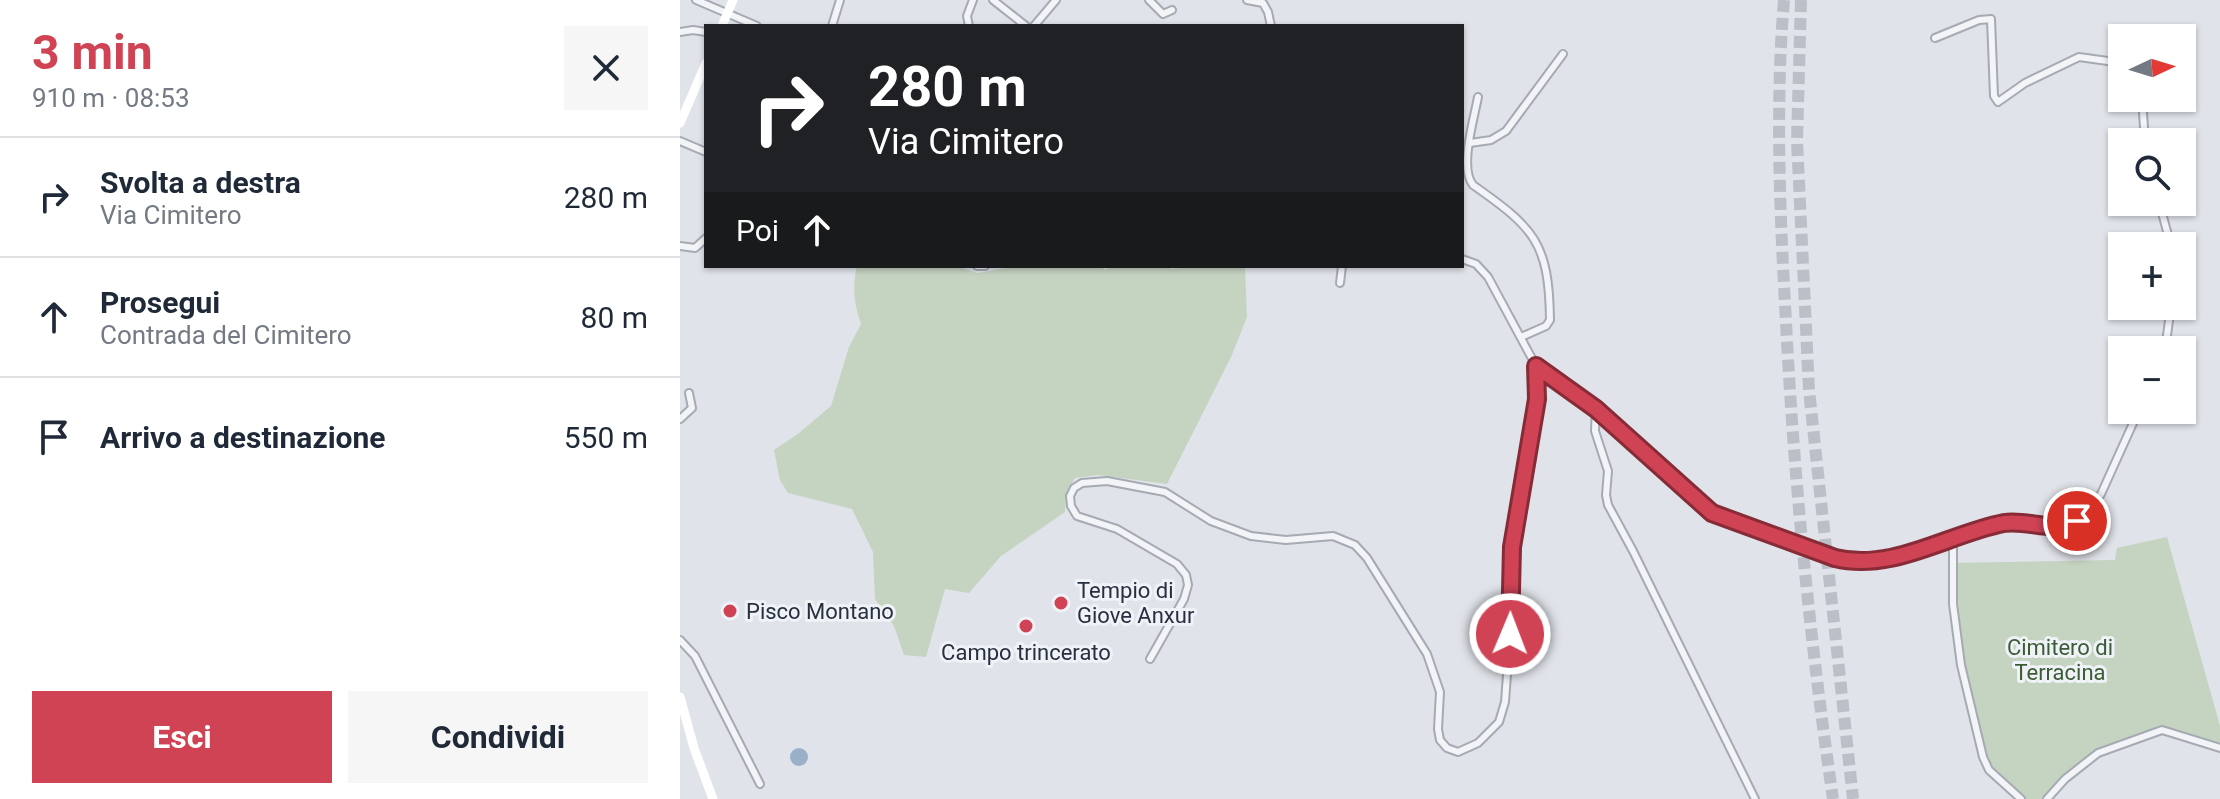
<!DOCTYPE html>
<html lang="it">
<head>
<meta charset="utf-8">
<style>
	body { margin:0; font-family:Roboto,sans-serif; background:#f6f6f7; color:#1f2937; height:100vh; display:flex; flex-direction:column; font-size:30px; white-space:nowrap }
	* { box-sizing:border-box; margin:0 }
	p { font-size:26px; color:#747a83 }
	.icon { flex:none; width:44px; height:44px; fill:none; stroke:currentColor; stroke-width:2; stroke-linecap:round; stroke-linejoin:round }
	.map { position:relative; flex:1; overflow:hidden }
	.drawer { display:flex; flex-direction:column; background:#fff; width:680px }
	.drawer>* { flex:none }
	.banner { position:absolute; left:24px; top:24px; width:760px; height:244px; border-radius:0px; box-shadow:0 2px 6px #0004; background:#202124; color:#fff; overflow:hidden }
	.needle { width:52px; rotate:86deg }
	.controls { position:absolute; left:1428px; top:24px; display:grid; gap:16px }
	.controls a { display:grid; place-items:center; width:88px; height:88px; border-radius:0px; background:#fff; box-shadow:0 2px 6px #0004; font-size:40px }
	.pin { position:absolute; display:grid; place-items:center; width:68px; height:68px; color:#fff; margin:-34px; border:4px solid #fff; border-radius:50%; box-shadow:0 2px 8px #0007 }
	.me { position:absolute; width:88px; margin:-44px; rotate:1deg; stroke-linejoin:round; filter:drop-shadow(0 0 6px #0008) }
	.turn { display:flex; align-items:center; gap:28px; height:168px; padding:0 32px; font-size:36px }
	.turn .icon { width:104px; height:104px; stroke-width:2.5 }
	.turn b { display:block; font-size:56px; line-height:68px }
	.then { display:flex; align-items:center; height:76px; padding:0 32px; background:#0003; gap:16px; font-size:30px }
	.round { display:grid; place-items:center; flex:none; width:84px; height:84px; border-radius:0px; background:#f6f6f7 }
	.overview { display:flex; align-items:center; justify-content:space-between; height:136px; padding:0 32px }
	h1 { font-size:48px; font-weight:700; line-height:60px; color:#cf4355 }
	.cta { display:flex; gap:16px; margin-top:auto; padding:16px 32px }
	.cta a { flex:1; height:92px; border-radius:0px; background:#cf4355; color:#fff; font-size:32px; font-weight:700; line-height:92px; text-align:center }
	.cta a+a { background:#f6f6f7; color:#1f2937 }
	ul { padding:0; list-style:none }
	li { display:flex; align-items:center; gap:24px; height:120px; padding:0 32px; border-top:2px solid #e0e1e3 }
	li div { flex:1 }
	li b { display:block; font-size:30px }
	li em { font-style:normal }
	main { display:flex; flex:1; min-height:0 }
	.map>svg:first-child { display:block }
</style>
</head>
<body>
<main>
<section class="drawer">
<div class="overview"><div><h1>3 min</h1><p>910 m · 08:53</p></div><a class="round"><svg class="icon" aria-label="close" viewBox="0 0 24 24"><path d="M6 6l12 12M18 6L6 18"/></svg></a></div>
<ul>
<li><svg class="icon" aria-label="right" viewBox="0 0 24 24"><path d="M7 20v-9h11M14 6l5 5-5 5"/></svg><div><b>Svolta a destra</b><p>Via Cimitero</p></div><em>280 m</em></li>
<li><svg class="icon" aria-label="ahead" viewBox="0 0 24 24"><path d="M12 20V5M6 11l6-6 6 6"/></svg><div><b>Prosegui</b><p>Contrada del Cimitero</p></div><em>80 m</em></li>
<li><svg class="icon" aria-label="arrive" viewBox="0 0 24 24"><path d="M6 21V4h12l-3 4 3 4H6"/></svg><div><b>Arrivo a destinazione</b></div><em>550 m</em></li>
</ul>
<div class="cta"><a>Esci</a><a>Condividi</a></div>
</section>
<div class="map">
<svg width="1540" height="799" viewBox="0 0 1540 799">
	<rect width="100%" height="100%" fill="#e0e3e9"/>
	<g fill="#c5d3c1">
		<path d="M177,266h101l19,7 41,-7h83l4,4 7,-4h58l1,3 31,-3 43,1 2,50 -16,40 -64,127 -69,-9 -23,3 -9,14 -1,20 -64,44 -32,37 -24,-4 -19,68 -22,-2 -10,-29 -19,-27 -2,-47 -21,-43 -64,-16 -8,-13 -6,-30 25,-17 32,-27 18,-59 12,-23c-7,-20 -9,-38 -4,-58z"/>
		<polygon points="1487,537 1540,726 1540,743 1481,728 1417,750 1364,799 1345,799 1307,767 1281,678 1271,620 1271,563 1435,560 1437,548"/>
	</g>
	<circle fill="#9ab0c9" cx="119" cy="757" r="9"/>
	<g fill="none" stroke-linecap="round" stroke-linejoin="round">
		<g stroke="#bbbfc7" stroke-width="12" stroke-dasharray="12 6" stroke-linecap="butt">
			<path d="M1104,0c-9,107 -4,215 2,322 8,159 24,319 47,477"/>
			<polyline points="1121,0 1117,141 1129,390 1173,799"/>
		</g>
		<g stroke="#a5aab3" stroke-width="10">
			<g id="street">
				<polyline points="16,0 77,26"/>
				<polyline points="313,0 346,26"/>
				<polyline points="469,0 483,14 492,10"/>
				<polyline points="567,0 583,3 588,12 591,26"/>
				<polyline points="152,26 160,0"/>
				<polyline points="289,26 287,16 293,0"/>
				<polyline points="354,26 376,0"/>
				<polyline points="0,32 13,30 26,32"/>
				<polyline points="1255,38 1299,20 1311,19 1314,96 1318,102 1345,83 1399,57 1442,63"/>
				<path d="M798,97c-4,22 -19,71 -5,88 61,43 76,57 77,135l-4,6 -25,11"/>
				<polyline points="1462,98 1465,142"/>
				<polyline points="0,141 26,152"/>
				<polyline points="790,143 811,140 826,131 883,54"/>
				<polyline points="1479,202 1491,246"/>
				<polyline points="0,246 15,248 26,238"/>
				<polyline points="297,266 305,266"/>
				<polyline points="660,283 662,266"/>
				<polyline points="1485,350 1491,306"/>
				<polyline points="857,367 916,409 1032,513 1145,554 1175,562 1196,560 1256,545 1326,523 1383,526 1394,523 1404,515 1421,494 1459,410"/>
				<polyline points="916,409 915,431 928,471 926,495 928,505 953,551 1075,799"/>
				<polyline points="0,419 12,408 9,393"/>
				<polyline points="1273,539 1273,604 1281,665 1303,757 1309,770 1341,799"/>
				<polyline points="0,640 15,656 80,784"/>
				<polyline points="470,659 504,599 508,585 506,575 497,564 437,529 397,516 391,506 390,496 394,488 402,483 427,481 485,492 531,521 571,536 606,540 653,536 675,545 687,558 747,654 760,692 758,729 760,740 767,748 778,752 798,743 819,722 825,702 831,620 832,547 858,379 856,366 808,277 796,264 782,259"/>
				<polyline points="1367,799 1385,779 1418,753 1482,730 1540,748"/>
			</g>
		</g>
		<use href="#street" stroke="#f2f4f7" stroke-width="6"/>
		<g stroke="#fff" stroke-width="9">
			<polyline points="42,26 53,0"/>
			<polyline points="0,123 26,63"/>
			<polyline points="0,697 14,748 33,799"/>
		</g>
	</g>
	<g fill="none" stroke-linecap="round" stroke-linejoin="round">
		<g stroke="#872c37" stroke-width="20">
			<path id="route" d="M830,634l2,-87 25,-148 -1,-33 60,43 116,104 123,45c58,14 113,-24 169,-35 24,-4 50,11 73,-2"/>
		</g>
		<use href="#route" stroke="#cf4355" stroke-width="14"/>
	</g>
	<g fill="#cf4355" stroke="#eff2f6" stroke-width="3">
		<circle cx="381" cy="603" r="8"/>
		<circle cx="50" cy="611" r="8"/>
		<circle cx="346" cy="626" r="8"/>
	</g>
	<g text-anchor="middle" dominant-baseline="central" stroke-width="6" stroke-linejoin="round" paint-order="stroke">
		<g font-size="22" fill="#283040" stroke="#eff2f6" text-anchor="start">
			<text x="397" y="590">Tempio di<tspan x="397" dy="25">Giove Anxur</tspan></text>
			<text x="66" y="611">Pisco Montano</text>
			<text x="346" y="652" text-anchor="middle">Campo trincerato</text>
		</g>
		<g font-size="22" fill="#3c5c35" stroke="#eff2f6">
			<text x="1380" y="647">Cimitero di<tspan x="1380" dy="25">Terracina</tspan></text>
		</g>
	</g>
</svg>
<div class="controls">
<a><svg class="needle" viewBox="-14 -14 28 28"><path d="M0-13l5 13h-10z" fill="#e53935"/><path d="M0 13l5-13h-10z" fill="#747a83"/></svg></a>
<a><svg class="icon" aria-label="search" viewBox="0 0 24 24"><circle cx="10" cy="10" r="6"/><path d="M15 15l6 6"/></svg></a>
<a>+</a>
<a>−</a>
</div>
<div class="pin" style="left:1397px;top:521px;background:#d93025"><svg class="icon" aria-label="arrive" viewBox="0 0 24 24"><path d="M6 21V4h12l-3 4 3 4H6"/></svg></div>
<svg class="me" style="left:830px;top:634px" viewBox="-20 -20 40 40"><circle r="17" fill="#cf4355" stroke="#fff" stroke-width="3"/><path d="M0-11L8 9 0 5-8 9z" fill="#fff"/></svg>
<div class="banner">
<div class="turn"><svg class="icon" aria-label="right" viewBox="0 0 24 24"><path d="M7 20v-9h11M14 6l5 5-5 5"/></svg><div><b>280 m</b>Via Cimitero</div></div>
<div class="then">Poi<svg class="icon" aria-label="ahead" viewBox="0 0 24 24"><path d="M12 20V5M6 11l6-6 6 6"/></svg></div>
</div>
</div>
</main>
</body>
</html>
